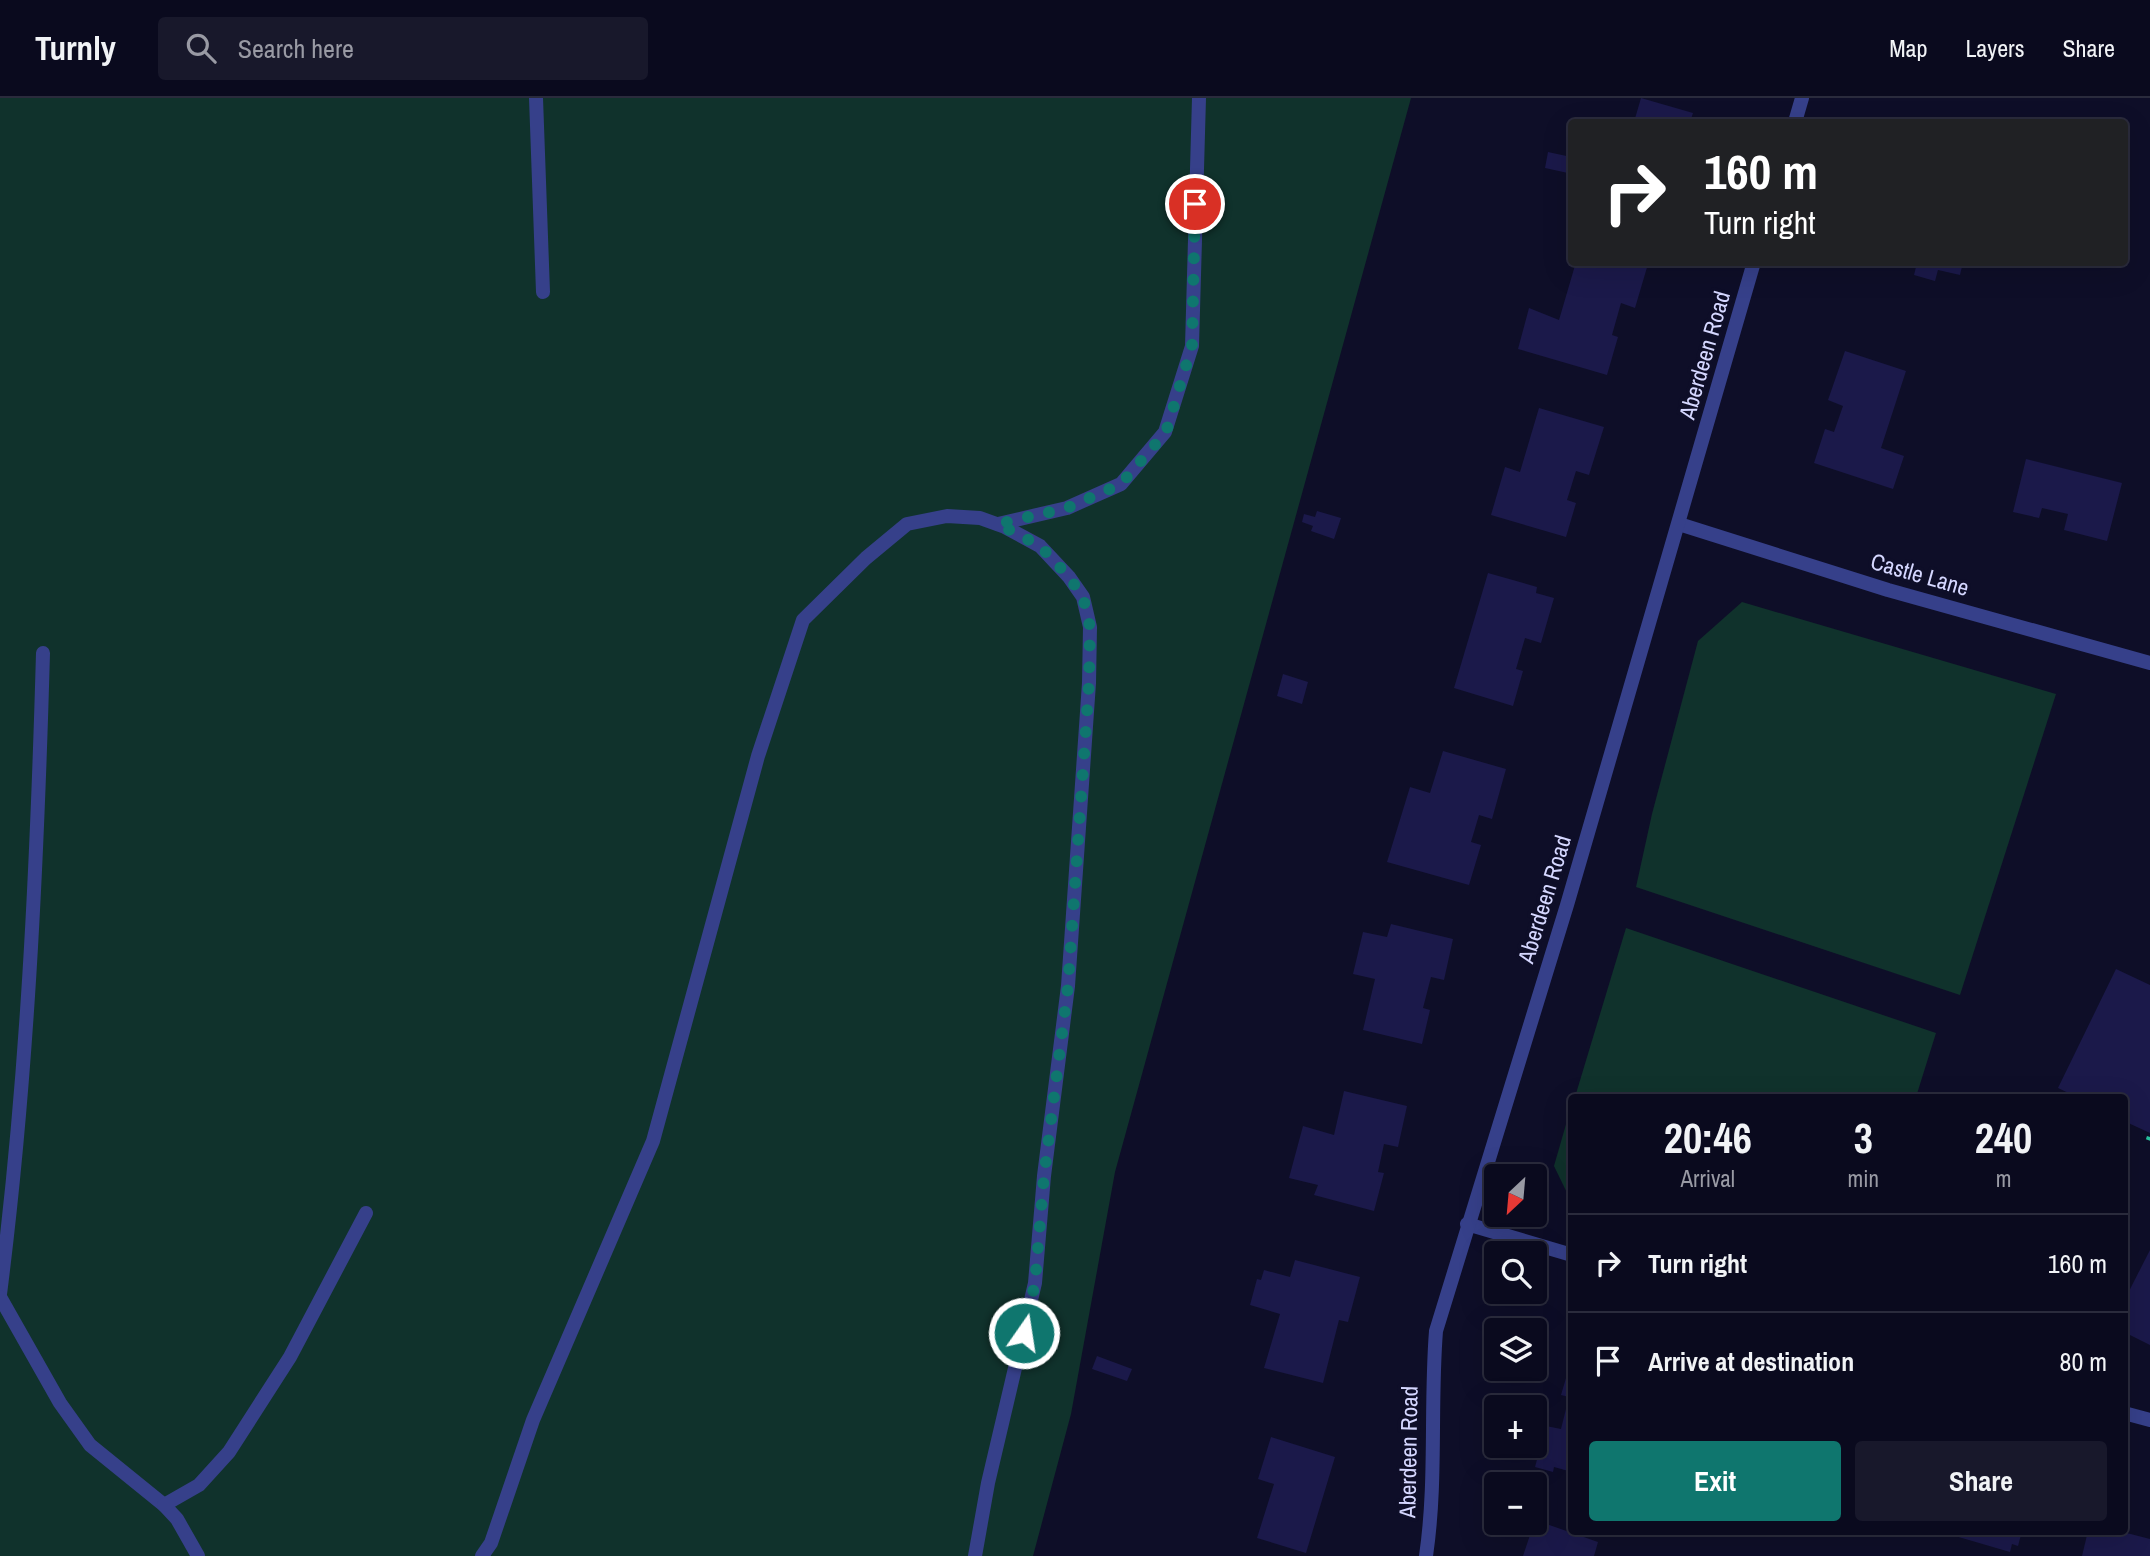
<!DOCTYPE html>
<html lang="en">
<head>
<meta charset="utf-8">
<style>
	body { margin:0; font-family:"Archivo Narrow",sans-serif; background:#18182b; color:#f1f3f6; height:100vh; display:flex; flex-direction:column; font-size:26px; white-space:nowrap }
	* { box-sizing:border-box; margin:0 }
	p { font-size:23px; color:#999aa4 }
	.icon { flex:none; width:38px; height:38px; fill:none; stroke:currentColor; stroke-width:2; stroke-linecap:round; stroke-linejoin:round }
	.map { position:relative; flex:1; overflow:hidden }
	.details { position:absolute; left:1568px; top:996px; width:560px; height:441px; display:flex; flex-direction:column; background:#0a0a1e; border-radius:7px; box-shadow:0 7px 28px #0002,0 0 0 2px #2a2b3c }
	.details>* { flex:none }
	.guide { position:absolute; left:1568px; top:21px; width:560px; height:147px; border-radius:7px; box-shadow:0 7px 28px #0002,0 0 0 2px #2a2b3c; background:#202124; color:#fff; overflow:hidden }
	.needle { width:46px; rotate:206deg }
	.buttons { position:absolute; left:1484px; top:1066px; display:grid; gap:14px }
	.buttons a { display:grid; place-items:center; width:63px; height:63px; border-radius:7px; background:#0a0a1e; box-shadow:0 7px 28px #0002,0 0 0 2px #2a2b3c; font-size:35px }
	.pin { position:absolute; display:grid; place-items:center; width:60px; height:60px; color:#fff; margin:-30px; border:4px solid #fff; border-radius:50%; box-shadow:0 2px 7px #0007 }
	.me { position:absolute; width:77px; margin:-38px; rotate:13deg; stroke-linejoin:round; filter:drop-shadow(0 0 5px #0008) }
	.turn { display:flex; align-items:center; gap:24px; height:147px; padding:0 21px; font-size:32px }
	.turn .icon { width:91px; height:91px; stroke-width:2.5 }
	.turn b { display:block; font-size:49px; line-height:60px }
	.eta { display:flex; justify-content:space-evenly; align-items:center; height:119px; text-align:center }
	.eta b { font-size:42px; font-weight:800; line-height:49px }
	.button { display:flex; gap:14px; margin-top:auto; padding:14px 21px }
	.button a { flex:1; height:80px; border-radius:7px; background:#0f766e; color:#fff; font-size:28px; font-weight:800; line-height:80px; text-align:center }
	.button a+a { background:#18182b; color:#f1f3f6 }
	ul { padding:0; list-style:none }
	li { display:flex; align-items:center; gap:21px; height:98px; padding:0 21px; border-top:2px solid #2a2b3c }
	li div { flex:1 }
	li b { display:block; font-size:26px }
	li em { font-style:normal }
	header { display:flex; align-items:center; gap:42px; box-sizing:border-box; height:98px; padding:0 35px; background:#0a0a1e; border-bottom:2px solid #2a2b3c }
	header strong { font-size:33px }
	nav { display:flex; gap:38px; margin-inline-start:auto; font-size:24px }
	.search { width:490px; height:63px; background:#18182b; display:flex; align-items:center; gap:18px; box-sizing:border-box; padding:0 24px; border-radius:7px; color:#999aa4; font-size:26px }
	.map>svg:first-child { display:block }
</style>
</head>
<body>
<header>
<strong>Turnly</strong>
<div class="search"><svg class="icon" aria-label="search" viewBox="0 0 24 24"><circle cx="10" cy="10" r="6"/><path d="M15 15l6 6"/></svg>Search here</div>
<nav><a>Map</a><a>Layers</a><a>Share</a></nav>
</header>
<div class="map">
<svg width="2150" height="1458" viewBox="0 0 2150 1458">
	<rect width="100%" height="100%" fill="#0e0e28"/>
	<g fill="#10322c">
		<polygon points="0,0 1411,0 1115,1074 1071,1316 1033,1458 0,1458"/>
		<polygon points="1742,504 2056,596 1960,897 1636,789 1652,716 1698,543"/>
		<polygon points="1626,830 1936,935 1916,999 1575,999"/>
		<polygon points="1571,1009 1572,1103 1571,1103 1554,1068"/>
	</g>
	<g fill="#1b194a">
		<polygon points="1641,0 1693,15 1690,24 1634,24"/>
		<polygon points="1548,54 1571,59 1568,75 1545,70"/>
		<polygon points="1576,164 1648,166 1635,210 1621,205 1612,237 1618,239 1607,277 1518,251 1529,210 1559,222"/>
		<polygon points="1901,164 1963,164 1960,177 1938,172 1935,183 1914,177 1916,169"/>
		<polygon points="1845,253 1906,273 1881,350 1904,358 1893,391 1814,365 1825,331 1834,334 1843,308 1828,302"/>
		<polygon points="1539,310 1604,329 1589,377 1576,373 1567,402 1576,405 1566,439 1491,417 1505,369 1520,374"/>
		<polygon points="2026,361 2122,385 2107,443 2064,432 2068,416 2042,410 2039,420 2013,414"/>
		<polygon points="1317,413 1341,420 1334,441 1311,433 1313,428 1302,424 1304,416 1315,419"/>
		<polygon points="1488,475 1537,489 1536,495 1554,500 1541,545 1525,540 1516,571 1523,573 1513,608 1454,590"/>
		<polygon points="1283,576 1308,584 1302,606 1277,598"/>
		<polygon points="1443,653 1506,671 1492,721 1479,717 1471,744 1481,747 1469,787 1387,764 1410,689 1430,695"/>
		<polygon points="1391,826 1453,841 1444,882 1431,879 1423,910 1430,912 1422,946 1363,932 1375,881 1353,876 1363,834 1387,839"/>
		<polygon points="2116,871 2150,887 2150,1035 2124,1023 2124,999 2077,999 2058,990"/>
		<polygon points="1344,993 1407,1008 1398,1049 1384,1046 1378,1074 1384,1075 1374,1113 1314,1097 1318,1087 1289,1080 1303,1028 1334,1037"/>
		<polygon points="2150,1152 2150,1247 2124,1234 2124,1203"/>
		<polygon points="1295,1162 1360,1179 1348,1224 1339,1222 1323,1285 1264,1270 1280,1216 1250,1207 1257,1181 1261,1182 1264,1172 1290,1179"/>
		<polygon points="1097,1258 1132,1271 1127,1283 1092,1271"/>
		<polygon points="1569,1270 1572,1271 1572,1374 1554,1369 1553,1374 1535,1369 1546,1328 1561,1331 1569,1299 1561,1297"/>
		<polygon points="1271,1339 1335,1359 1306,1455 1257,1440 1274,1386 1258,1381"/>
		<polygon points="1535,1422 1598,1444 1594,1458 1523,1458"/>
		<polygon points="1938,1433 2022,1433 2018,1448 2012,1446 2010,1454"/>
		<polygon points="2088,1433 2119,1433 2150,1441 2150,1458 2082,1458"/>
	</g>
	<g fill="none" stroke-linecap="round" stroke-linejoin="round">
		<polyline stroke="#27c19e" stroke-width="4.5" stroke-dasharray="3.5 5" stroke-linecap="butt" points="2148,1042 2150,1036"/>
		<g stroke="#36408a" stroke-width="14">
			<polyline points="536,0 543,194"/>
			<polyline points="998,426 1067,410 1121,386 1165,334 1192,248 1199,0"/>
			<path d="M0,1196c27,-212 37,-427 43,-641"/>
			<polyline points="0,1199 60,1305 90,1347 164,1407 177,1421 198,1458"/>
			<polyline points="164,1407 199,1387 229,1354 290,1259 366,1115"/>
			<polyline points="482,1458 491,1445 533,1322 653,1043 758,658 803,522 866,460 907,426 947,418 980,420 1005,429 1040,448 1069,479 1083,499 1090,529 1089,585 1068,888 1044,1078 1035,1185 988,1385 975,1458"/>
		</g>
		<g stroke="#36408a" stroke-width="14">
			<polyline points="1795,24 1802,0"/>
			<polyline points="1679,426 1888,492 2150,565"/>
			<polyline points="1467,1126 1572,1157"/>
			<polyline points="2124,1315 2150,1322"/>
			<path d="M1426,1458c11,-75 4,-150 10,-225l131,-426 187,-643"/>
		</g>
	</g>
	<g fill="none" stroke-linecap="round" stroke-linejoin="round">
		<polyline stroke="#0f766e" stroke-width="12" stroke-dasharray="0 21.6" points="1024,1235 1035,1185 1044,1078 1068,888 1089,585 1090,529 1083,499 1069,479 1040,448 998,426 1067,410 1121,386 1166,334 1192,248 1195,106"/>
	</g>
	<g text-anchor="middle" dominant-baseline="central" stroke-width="7" stroke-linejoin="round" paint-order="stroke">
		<g font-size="23" fill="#d5d7ff" stroke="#0e0e28">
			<text transform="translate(1704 257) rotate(-74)">Aberdeen Road</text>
			<text transform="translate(1920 476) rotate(16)">Castle Lane</text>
			<text transform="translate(1544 801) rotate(-73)">Aberdeen Road</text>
			<text transform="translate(1408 1354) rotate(-89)">Aberdeen Road</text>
		</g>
	</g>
</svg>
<div class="buttons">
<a><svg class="needle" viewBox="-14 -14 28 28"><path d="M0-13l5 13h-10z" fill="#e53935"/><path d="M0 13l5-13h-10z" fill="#999aa4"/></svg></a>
<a><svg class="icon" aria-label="search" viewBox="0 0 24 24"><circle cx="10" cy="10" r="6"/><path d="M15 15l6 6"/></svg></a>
<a><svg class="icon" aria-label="layers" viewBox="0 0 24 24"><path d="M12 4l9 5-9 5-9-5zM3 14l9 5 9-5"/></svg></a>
<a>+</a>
<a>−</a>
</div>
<div class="pin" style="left:1195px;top:106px;background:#d93025"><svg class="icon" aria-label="arrive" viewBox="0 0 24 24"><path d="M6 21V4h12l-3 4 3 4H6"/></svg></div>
<svg class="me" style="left:1024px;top:1235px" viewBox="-20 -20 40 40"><circle r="17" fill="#0f766e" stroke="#fff" stroke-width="3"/><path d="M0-11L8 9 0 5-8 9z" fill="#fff"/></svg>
<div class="guide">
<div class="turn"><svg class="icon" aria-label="right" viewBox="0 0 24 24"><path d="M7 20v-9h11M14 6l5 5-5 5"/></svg><div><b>160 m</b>Turn right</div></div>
</div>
<section class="details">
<div class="eta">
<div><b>20:46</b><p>Arrival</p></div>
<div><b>3</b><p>min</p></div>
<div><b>240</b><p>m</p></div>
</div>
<ul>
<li><svg class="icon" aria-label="right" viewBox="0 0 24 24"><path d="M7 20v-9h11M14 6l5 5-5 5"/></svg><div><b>Turn right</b></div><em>160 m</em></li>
<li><svg class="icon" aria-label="arrive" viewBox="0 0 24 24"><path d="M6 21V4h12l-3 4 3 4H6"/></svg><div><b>Arrive at destination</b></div><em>80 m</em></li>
</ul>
<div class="button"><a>Exit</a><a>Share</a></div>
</section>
</div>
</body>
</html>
